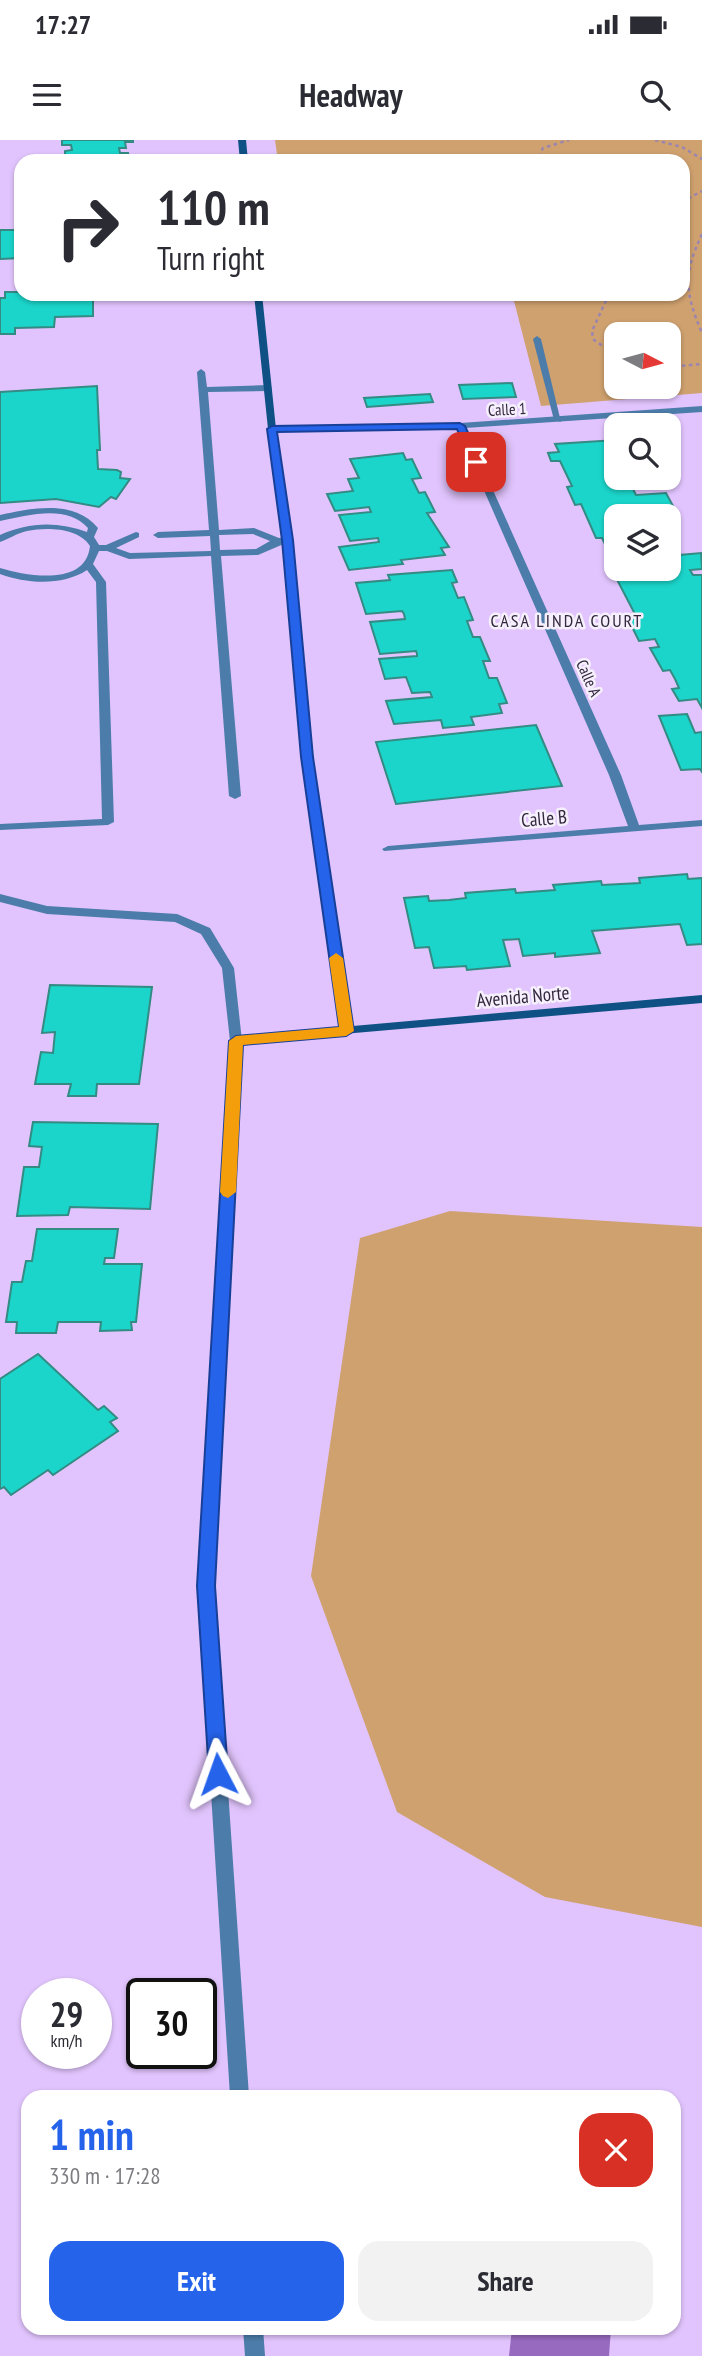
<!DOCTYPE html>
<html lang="en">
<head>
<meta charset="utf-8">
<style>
	body { margin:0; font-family:"PT Sans Narrow",sans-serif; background:#f2f2f3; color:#2b2b33; height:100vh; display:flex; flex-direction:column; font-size:26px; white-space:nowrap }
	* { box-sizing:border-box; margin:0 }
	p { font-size:23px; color:#7c7c81 }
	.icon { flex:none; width:38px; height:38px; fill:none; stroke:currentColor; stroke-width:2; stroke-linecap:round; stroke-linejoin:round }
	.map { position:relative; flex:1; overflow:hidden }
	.sheet { position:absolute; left:21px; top:1950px; width:660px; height:245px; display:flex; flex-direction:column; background:#fff; border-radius:21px; box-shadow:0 2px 5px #0004 }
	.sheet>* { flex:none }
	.hud { position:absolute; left:14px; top:14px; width:676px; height:147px; border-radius:21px; box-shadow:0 2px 5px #0004; background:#fff; color:#2b2b33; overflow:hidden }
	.needle { width:46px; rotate:96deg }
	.buttons { position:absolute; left:604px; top:182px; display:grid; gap:14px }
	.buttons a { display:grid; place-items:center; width:77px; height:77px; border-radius:14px; background:#fff; box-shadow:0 2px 5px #0004; font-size:35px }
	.speed { position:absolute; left:21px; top:1838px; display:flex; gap:14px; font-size:35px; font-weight:700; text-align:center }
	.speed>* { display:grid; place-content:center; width:91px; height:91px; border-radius:50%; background:#fff; box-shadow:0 2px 5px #0004; line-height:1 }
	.speed small { font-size:18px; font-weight:400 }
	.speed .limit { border:4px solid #111; border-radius:10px; background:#fff; color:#111 }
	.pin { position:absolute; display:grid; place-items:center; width:60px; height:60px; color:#fff; margin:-30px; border-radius:14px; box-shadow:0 4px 10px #0006 }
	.me { position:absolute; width:77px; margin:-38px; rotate:356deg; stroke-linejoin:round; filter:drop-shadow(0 0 5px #0008) }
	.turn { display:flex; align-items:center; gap:24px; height:147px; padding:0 28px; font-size:32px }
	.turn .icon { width:91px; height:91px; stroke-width:2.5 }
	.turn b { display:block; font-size:49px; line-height:60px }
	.round { display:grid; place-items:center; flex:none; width:74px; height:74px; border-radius:21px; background:#f2f2f3 }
	.headline { display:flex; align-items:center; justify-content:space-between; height:119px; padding:0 28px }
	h1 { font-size:42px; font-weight:700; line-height:52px; color:#2563eb }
	.action { display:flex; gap:14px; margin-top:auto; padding:14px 28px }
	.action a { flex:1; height:80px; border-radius:21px; background:#2563eb; color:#fff; font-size:28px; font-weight:700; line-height:80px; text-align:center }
	.action a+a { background:#f2f2f3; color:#2b2b33 }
	.status { display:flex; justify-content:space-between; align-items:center; height:49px; padding:0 35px; background:#fff; direction:ltr }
	.status svg { height:19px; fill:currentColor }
	header { display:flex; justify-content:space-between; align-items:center; height:91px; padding:0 28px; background:#fff; font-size:32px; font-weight:700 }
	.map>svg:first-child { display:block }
</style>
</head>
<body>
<div class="status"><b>17:27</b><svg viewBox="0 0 49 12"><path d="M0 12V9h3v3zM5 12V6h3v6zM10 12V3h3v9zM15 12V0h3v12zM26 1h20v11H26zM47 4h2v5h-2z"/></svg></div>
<header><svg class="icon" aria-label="menu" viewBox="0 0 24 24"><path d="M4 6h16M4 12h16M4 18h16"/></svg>Headway<svg class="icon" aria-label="search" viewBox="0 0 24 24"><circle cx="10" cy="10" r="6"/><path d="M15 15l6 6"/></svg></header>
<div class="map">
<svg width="702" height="2216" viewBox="0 0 702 2216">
	<rect width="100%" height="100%" fill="#e1c4fd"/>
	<g fill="#cfa16f" fill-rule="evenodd">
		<path d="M275,0h427v253l-161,13 -27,-105h-44l-2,-7h214v-133h-404zM616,194h52v53h-52z"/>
		<polygon points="450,1071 702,1087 702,1787 545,1757 397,1672 311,1436 360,1098"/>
	</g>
	<polygon fill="#986abf" points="512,2188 611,2188 609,2216 509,2216"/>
	<g fill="#1bd5ca" stroke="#338b84" stroke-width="2">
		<polygon points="62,0 133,0 133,2 125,2 126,8 119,8 120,13 128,13 129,19 125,21 57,21 56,17 65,16 65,11 72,10 71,5 62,5"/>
		<polygon points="539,17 540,21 508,21 507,18"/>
		<polygon points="0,90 21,90 21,118 0,119"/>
		<polygon points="5,152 21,152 21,154 99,155 93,159 93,176 55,177 54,187 15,188 15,194 0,194 0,158 5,158"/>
		<polygon points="512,243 516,257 463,259 459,245"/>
		<polygon points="97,246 100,310 97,310 98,329 117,330 121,332 120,338 130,339 116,359 111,357 99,367 56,359 0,363 0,252"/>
		<polygon points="430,254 433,262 367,267 364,258"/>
		<polygon points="616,300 616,338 655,338 658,344 655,346 632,347 636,355 666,353 679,377 616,376 615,413 612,406 606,406 602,398 596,398 581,364 575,365 567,347 572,346 560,321 551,321 548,313 559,312 555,304"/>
		<polygon points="403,313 406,320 412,319 421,338 412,339 419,353 425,352 435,372 427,373 449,407 441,408 445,415 401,420 403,424 349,430 339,407 379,402 378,398 350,401 339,375 371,372 369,367 335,371 327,354 353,351 348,339 359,338 350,319"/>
		<polygon points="701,413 702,429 690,430 693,435 702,435 702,568 697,559 679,561 672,549 679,548 675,539 670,530 663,531 650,508 659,507 655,499 639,501 628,479 637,478 612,430 668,429 668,416"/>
		<polygon points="452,430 457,442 452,443 458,458 464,457 473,480 467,481 473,497 480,497 490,521 483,521 489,538 497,538 507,563 499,564 502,573 471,577 474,585 443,588 441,580 394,584 386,561 432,557 430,552 412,553 406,537 385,539 379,519 417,516 417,514 416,511 380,514 370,482 405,479 404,474 402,471 366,474 356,443 390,440 388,435"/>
		<polygon points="687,574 695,593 702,592 702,632 700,629 681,630 659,576"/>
		<polygon points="536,585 562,646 396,664 376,602"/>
		<polygon points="687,734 688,739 702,738 702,804 687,805 680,784 592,791 600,813 555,817 555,813 523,816 519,799 503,800 510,826 467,830 466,826 434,828 429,807 415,808 404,758 428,756 429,761 449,760 466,758 465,753 515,749 516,753 555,750 553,745 601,741 602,745 640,743 639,738"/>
		<polygon points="50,845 152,847 139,944 97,944 96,956 68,956 71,944 35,944 41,912 53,913 55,892 42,893"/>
		<polygon points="33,982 158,984 150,1069 70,1067 68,1075 17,1076 24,1027 39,1027 42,1007 29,1006"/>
		<polygon points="37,1089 118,1089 114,1118 105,1118 104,1124 142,1124 136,1182 131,1182 132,1190 100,1191 101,1182 58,1182 56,1193 16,1193 17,1182 6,1182 12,1142 22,1142 26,1121 32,1121"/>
		<polygon points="38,1214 98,1270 104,1266 117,1278 110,1282 118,1291 53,1335 48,1330 11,1355 4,1347 0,1349 0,1239"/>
	</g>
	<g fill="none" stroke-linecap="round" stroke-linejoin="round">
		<g stroke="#9b85b0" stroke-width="2.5" stroke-dasharray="3.5 3.5" stroke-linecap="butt">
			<polyline points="655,0 682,7 702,19"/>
			<polyline points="539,17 543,8 569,0"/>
			<polyline points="682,62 702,51"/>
			<path d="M702,94c-19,40 -17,59 0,99"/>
			<polyline points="609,154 592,191 593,199 616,216"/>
			<polyline points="668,227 702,224"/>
		</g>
		<g fill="#4c7ca9" fill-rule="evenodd">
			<polygon points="537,196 541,199 561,282 554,280 533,199"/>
			<path d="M201,229l4,3 2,15 61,-2 4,3 -4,3 -60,1 11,138 35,-2 25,10 9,-1 5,3 -35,15 -37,1 20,240 -6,3 -6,-3 -18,-240 -82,3 -22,-8h-8l-6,13 13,18 8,240 -6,3 -108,5v-6l102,-5 -6,-237 -9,-12c-24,16 -60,14 -87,4v-6c27,8 86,19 90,-22 -11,-18 -43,-19 -63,-15 -10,2 -18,8 -27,11v-7c28,-13 58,-14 87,-3l1,-4c-21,-24 -60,-13 -88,-7v-6c32,-7 74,-16 98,13l-4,9 5,8h7l30,-13 3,1v4l-23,11 14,5 81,-2 -1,-15 -52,2 -5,-3 5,-3 51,-2 -12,-158zM253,394l17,7 -14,8 -36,1 -1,-15z"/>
			<polygon points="0,754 47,766 177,774 210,788 234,828 242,901 236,905 230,901 222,828 201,794 175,782 47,774 0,762"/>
		</g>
		<g fill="#4c7ca9" fill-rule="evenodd">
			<polygon points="702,266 702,272 465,288 621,635 639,685 702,680 702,686 384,711 382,709 388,706 628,686 609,635 457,289 272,292 269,291 269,287 460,283"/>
			<polygon points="347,887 353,891 351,894 242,905 214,1445 249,1956 230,1956 198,1445 230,901 236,897"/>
			<polygon points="243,2188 263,2188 265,2216 245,2216"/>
		</g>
		<g fill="#0f5184" fill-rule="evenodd">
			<polygon points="238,0 246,0 248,21 240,21"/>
			<polygon points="254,154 262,154 276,289 293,400 312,617 353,886 702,855 702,863 343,894 302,617 283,400 268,289"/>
		</g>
	</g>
	<polygon fill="#2563eb" stroke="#184099" stroke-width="2" points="460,283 465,286 481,322 480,324 471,322 457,289 277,292 293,400 313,617 354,891 346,896 243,905 215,1446 228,1634 225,1640 218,1642 211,1640 209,1634 197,1446 229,901 236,896 339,887 301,617 282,400 267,289 272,286"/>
	<polygon fill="#f59e0b" points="336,813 343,818 354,891 346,896 243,905 236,1052 228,1058 223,1056 220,1052 229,901 236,896 339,887 329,818"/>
	<g text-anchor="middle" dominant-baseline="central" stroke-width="5" stroke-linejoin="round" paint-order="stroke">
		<g font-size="16" fill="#32273d" stroke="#f6f0fc">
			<text transform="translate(507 269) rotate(-3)">Calle 1</text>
			<text transform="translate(589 538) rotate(66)">Calle A</text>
		</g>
		<g font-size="18" letter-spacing="2" fill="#32273d" stroke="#f6f0fc">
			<text x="567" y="480">CASA LINDA COURT</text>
		</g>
		<g font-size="19" fill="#32273d" stroke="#f6f0fc">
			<text transform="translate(544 678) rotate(-5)">Calle B</text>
			<text transform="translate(523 856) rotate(-5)">Avenida Norte</text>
		</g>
	</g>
</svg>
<div class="buttons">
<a><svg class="needle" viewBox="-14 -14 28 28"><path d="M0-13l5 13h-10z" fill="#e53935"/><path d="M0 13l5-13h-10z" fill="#7c7c81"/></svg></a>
<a><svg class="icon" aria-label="search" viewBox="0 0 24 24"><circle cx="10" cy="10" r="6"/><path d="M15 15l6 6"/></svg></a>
<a><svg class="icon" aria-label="layers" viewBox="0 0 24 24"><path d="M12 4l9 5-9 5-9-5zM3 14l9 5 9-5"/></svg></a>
</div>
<div class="speed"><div>29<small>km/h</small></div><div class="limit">30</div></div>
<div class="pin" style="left:476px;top:322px;background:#d93025"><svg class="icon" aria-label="arrive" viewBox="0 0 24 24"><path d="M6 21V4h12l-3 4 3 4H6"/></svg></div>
<svg class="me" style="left:218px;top:1634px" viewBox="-20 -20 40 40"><path d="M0-17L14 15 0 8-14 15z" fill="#2563eb" stroke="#fff" stroke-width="4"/></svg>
<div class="hud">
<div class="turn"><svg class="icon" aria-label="right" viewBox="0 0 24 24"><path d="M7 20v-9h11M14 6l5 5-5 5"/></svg><div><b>110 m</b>Turn right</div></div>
</div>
<section class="sheet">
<div class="headline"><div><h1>1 min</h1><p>330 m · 17:28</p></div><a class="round" style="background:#d93025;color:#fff"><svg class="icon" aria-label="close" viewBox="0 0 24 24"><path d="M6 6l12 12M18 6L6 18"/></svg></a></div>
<div class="action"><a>Exit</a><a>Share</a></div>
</section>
</div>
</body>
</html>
